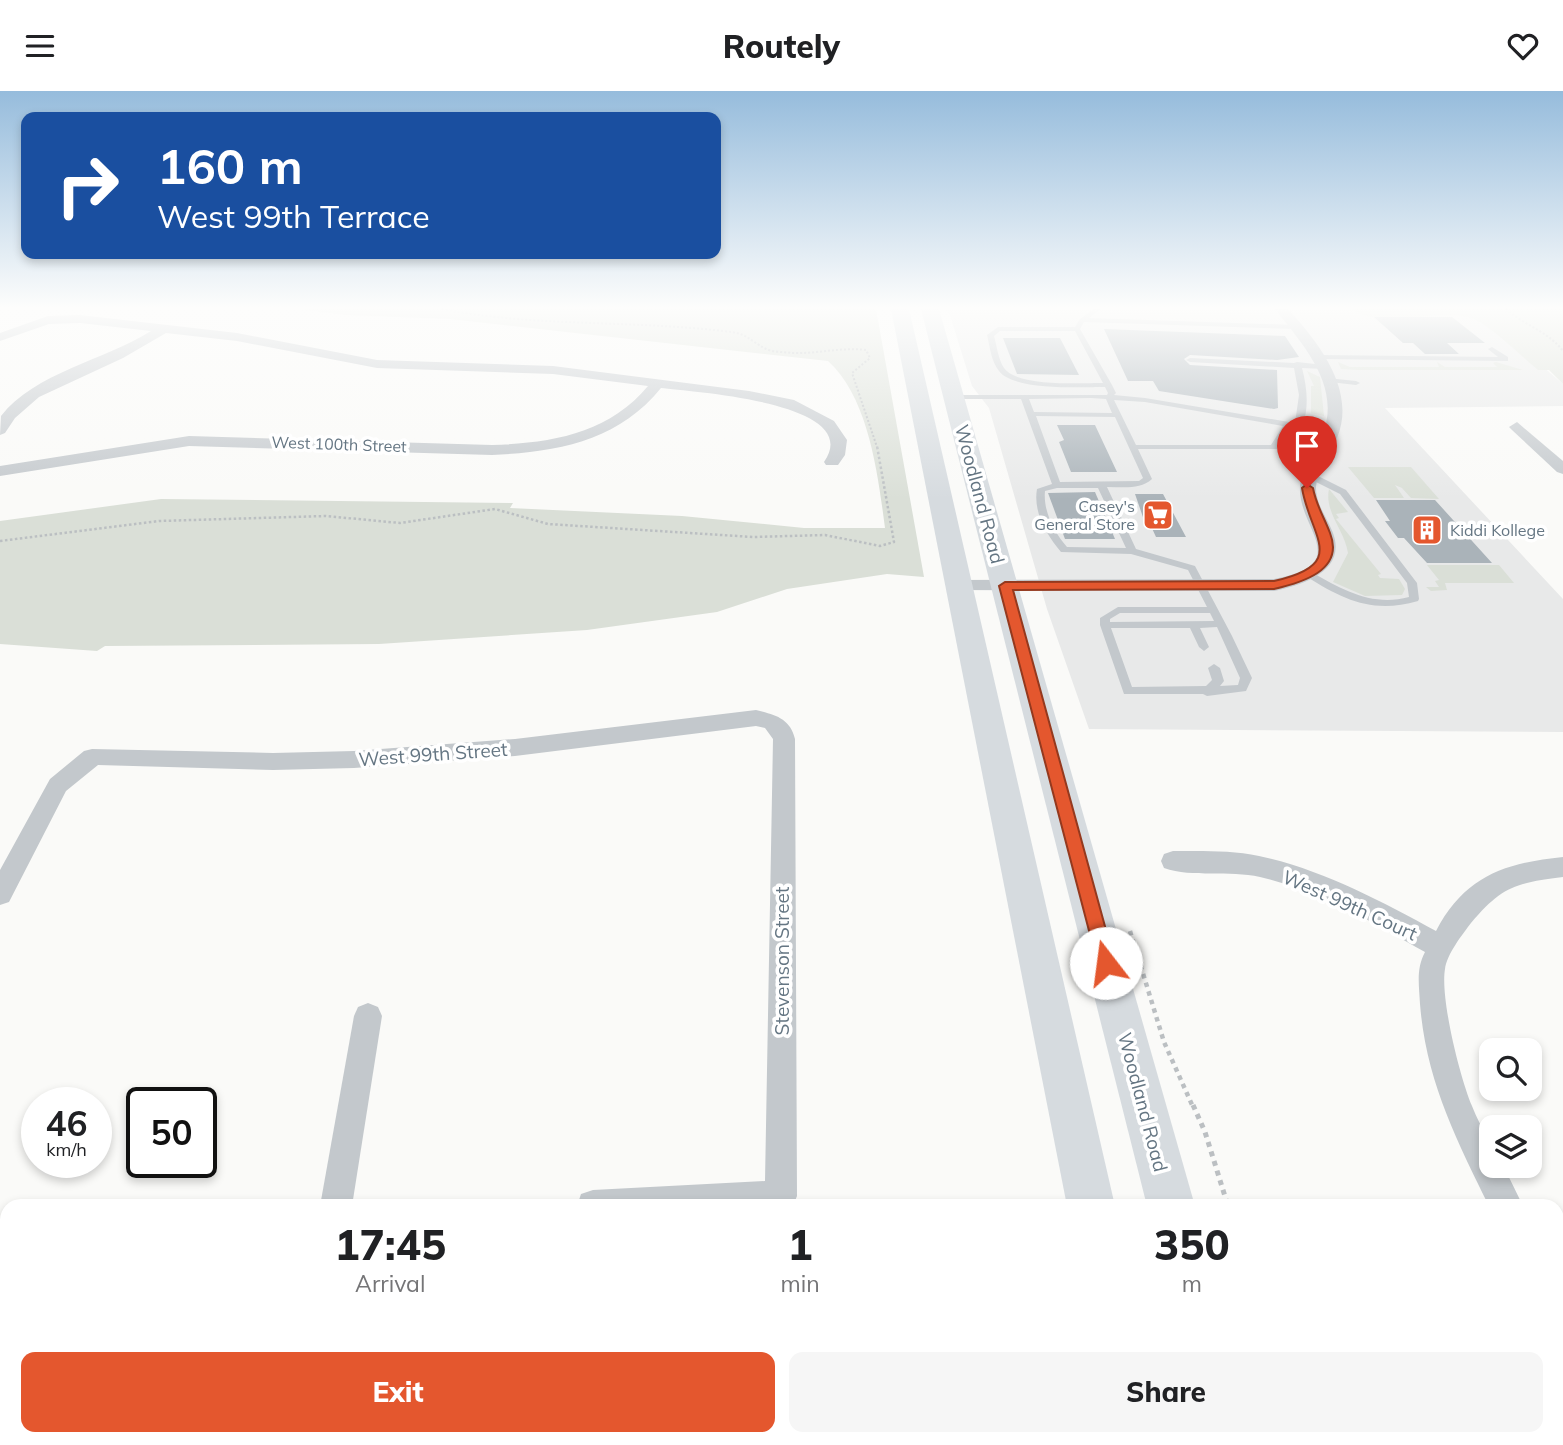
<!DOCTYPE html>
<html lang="en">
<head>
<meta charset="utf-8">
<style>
	body { margin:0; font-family:Mulish,sans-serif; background:#f6f6f6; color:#202124; height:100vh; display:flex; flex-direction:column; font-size:26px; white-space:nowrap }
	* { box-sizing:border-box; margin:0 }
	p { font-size:23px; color:#757577 }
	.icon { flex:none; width:38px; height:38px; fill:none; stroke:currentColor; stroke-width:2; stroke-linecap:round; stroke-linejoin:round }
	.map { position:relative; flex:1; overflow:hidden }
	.details { position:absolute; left:0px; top:1108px; width:1564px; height:247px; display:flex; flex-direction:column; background:#fff; border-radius:21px 21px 0 0; box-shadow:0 4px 10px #0003 }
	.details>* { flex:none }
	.hud { position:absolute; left:21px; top:21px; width:700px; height:147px; border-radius:14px; box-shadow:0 4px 10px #0003; background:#1a4fa0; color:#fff; overflow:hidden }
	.fabs { position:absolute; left:1479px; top:947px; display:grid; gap:14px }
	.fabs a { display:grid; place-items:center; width:63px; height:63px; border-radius:14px; background:#fff; box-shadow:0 4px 10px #0003; font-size:35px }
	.speed { position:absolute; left:21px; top:996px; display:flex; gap:14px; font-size:35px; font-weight:700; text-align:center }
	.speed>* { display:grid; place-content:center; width:91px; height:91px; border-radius:50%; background:#fff; box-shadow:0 4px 10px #0003; line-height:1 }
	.speed small { font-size:18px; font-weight:400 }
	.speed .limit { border:4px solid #111; border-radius:10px; background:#fff; color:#111 }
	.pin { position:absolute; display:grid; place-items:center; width:60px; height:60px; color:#fff; margin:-72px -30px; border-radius:50% 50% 50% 0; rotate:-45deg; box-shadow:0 0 7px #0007 }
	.pin .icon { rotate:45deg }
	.me { position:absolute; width:77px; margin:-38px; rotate:345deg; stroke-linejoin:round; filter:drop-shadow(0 0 5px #0008) }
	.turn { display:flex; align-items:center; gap:24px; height:147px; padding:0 21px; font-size:32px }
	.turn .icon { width:91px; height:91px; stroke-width:2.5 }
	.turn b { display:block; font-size:49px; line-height:60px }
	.eta { display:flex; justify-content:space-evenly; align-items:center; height:119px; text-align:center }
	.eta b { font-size:42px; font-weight:800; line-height:49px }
	.cta { display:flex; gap:14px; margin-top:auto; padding:14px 21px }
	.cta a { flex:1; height:80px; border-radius:14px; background:#e4572e; color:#fff; font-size:28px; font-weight:800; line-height:80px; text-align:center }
	.cta a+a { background:#f6f6f6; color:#202124 }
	header { display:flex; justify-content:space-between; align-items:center; height:91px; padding:0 21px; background:#fff; font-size:32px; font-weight:800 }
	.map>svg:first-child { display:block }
</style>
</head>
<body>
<header><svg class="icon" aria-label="menu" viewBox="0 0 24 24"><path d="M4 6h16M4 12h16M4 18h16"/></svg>Routely<svg class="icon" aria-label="heart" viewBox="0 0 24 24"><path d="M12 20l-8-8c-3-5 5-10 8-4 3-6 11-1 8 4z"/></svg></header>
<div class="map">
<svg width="1563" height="1354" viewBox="0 0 1563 1354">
	<rect width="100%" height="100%" fill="#fafaf8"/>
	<polygon fill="#e8e9e9" points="948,218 1476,218 1563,293 1563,315 1385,317 1563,508 1563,641 1089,638 1047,518 989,317 972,295"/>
	<g fill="#dadfd7">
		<path d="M298,218h578l48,268 -37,-3 -100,15 -70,23 -130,18 -208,14 -274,2 -8,5 -97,-7v-123l161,-22 352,4 -3,5 172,8 122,12h81c-7,-53 -16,-130 -57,-167l-378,-42 -105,-4z"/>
		<path d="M1352,218h211v75l-14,-14h-11c-16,-13 -47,-44 -64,-51 -28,-12 -101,10 -122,-10z"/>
		<polygon points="1338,271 1350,276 1439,276 1437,271 1445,276 1497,276 1493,272 1496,271 1523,279 1358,279 1341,278"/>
		<polygon points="1307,280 1320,286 1324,325 1311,322 1311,295 1314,295"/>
		<polygon points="1348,376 1411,376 1439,408 1411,407 1402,397 1395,394 1404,407 1374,407"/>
		<path d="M1329,398l19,23 -12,2 3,4 -3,1 45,55 -3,1 2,3 19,1 6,10 -3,6 -37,1 -32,-14 15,-29c-3,-22 -24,-41 -19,-64z"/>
		<polygon points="1427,474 1499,474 1514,492 1445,492 1447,499 1431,500 1426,496 1439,496 1435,490 1439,489"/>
	</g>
	<g fill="#aab3b9">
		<polygon points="1374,226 1452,226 1485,252 1447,252 1459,263 1425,263 1413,252 1403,252"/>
		<polygon points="1104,238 1285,245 1299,266 1277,269 1190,264 1184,268 1190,274 1277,279 1278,317 1274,318 1159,300 1153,290 1128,290"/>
		<polygon points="1003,247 1060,247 1079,284 1017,283"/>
		<polygon points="1057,334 1095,334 1117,381 1071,381 1059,351 1064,349"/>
		<polygon points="1095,401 1115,448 1065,448 1048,402"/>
		<polygon points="1135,403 1163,403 1186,446 1156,446 1150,433 1145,432"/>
		<polygon points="1376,409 1435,409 1492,472 1427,472 1404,447 1398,447 1385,430 1390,430"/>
	</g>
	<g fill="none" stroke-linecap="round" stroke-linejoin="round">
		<g stroke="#bbbfc2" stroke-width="2" stroke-dasharray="2 2" stroke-linecap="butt">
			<path d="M442,218c92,18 187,11 281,22 25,2 24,8 43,18 6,3 18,3 26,4 25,1 48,-6 74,-3l4,8 -18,15 25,74"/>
			<path d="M1506,218c18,16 43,23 57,42"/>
		</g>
		<polyline stroke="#bbbfc2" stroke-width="2.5" stroke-dasharray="2.5 2.5" stroke-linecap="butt" points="0,450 159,430 326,425 400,432 495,418 548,433 753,446 825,444 880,455 894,451 877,355"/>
		<polyline stroke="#bbbfc2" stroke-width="4.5" stroke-dasharray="4.5 4.5" stroke-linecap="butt" points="1130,840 1164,951 1193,1016"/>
		<g stroke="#bbbfc2" stroke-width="5" stroke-dasharray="5 5" stroke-linecap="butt">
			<polyline points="1193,1014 1205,1041 1228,1115"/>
			<polyline points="1300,1348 1302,1354"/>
		</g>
		<g fill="#c3c8cc" fill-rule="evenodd">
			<path d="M1094,218h7l-12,9 207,7 3,2 -3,2 -212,-7 -4,7 32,56 4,8 -2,2 31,3 150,25 4,-28 -5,-27 -104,-6 -4,-2 4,-2 104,5 3,-1 27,3 4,2 -4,2 -22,-1c5,19 7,38 1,57l32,5v4l-45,-7 -13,22h-139l14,30c-12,11 -29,8 -45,8l29,62 59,17 37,70 20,42 -6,13 -39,5 -4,-2h-79l-24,-69v-7l18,-11h89l-19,-37 -57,-16 -70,-2c-15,-18 -28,-40 -24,-63l15,-5 -31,-85h-67l-4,-2 4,-2h153l1,-2 -3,-6c-24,0 -91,4 -106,-16 -8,-10 -9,-24 -12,-36l11,-8h77l5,-8zM1000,240h75l28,52c-22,0 -86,4 -99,-15 -6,-9 -7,-22 -10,-32zM1091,307l15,1 6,14 -78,-1 -5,-13zM1114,309l31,2 138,24 -12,19h-135zM1036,325l79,1 28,61 -4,3 -79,1zM1057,397h41l28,60 -59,-1c-13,-15 -24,-36 -22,-56zM1120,522h90l4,8 -104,1v-3zM1217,536l23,51 -2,7 -18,1 4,-5 -4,-13 -6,-4 -6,4 4,12 -6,6 -74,1 -21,-59h79l9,19 5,4 5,-4 -9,-19z"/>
			<polygon points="1492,256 1508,266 1508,270 1319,268 1315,266 1319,264 1498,266 1488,258"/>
			<polygon points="1327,287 1356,290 1360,292 1356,294 1330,291 1327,291"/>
			<path d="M1308,383h6l32,16 71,93 2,16 -1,2c-45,13 -74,-1 -111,-24v-4h6c30,17 60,34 96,24l-2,-14 -67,-89 -32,-16z"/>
		</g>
		<g fill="#c3c8cc" fill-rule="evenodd">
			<path d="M1275,218h13c30,33 69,81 49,129 -7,16 -20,31 -21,49 0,18 11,30 17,46 14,38 -30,52 -59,58l-323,-1 -2,-4 2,-4 7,-2 316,-1c82,-15 23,-51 26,-93 1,-18 14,-32 21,-48 23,-50 -18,-93 -46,-129z"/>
			<path d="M80,224l157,18 140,27 176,6 196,25 45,9 40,21 13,19 -2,15 -7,10h-12l-2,-3c42,-60 -132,-70 -163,-74 -43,53 -103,64 -169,67l-303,-9 -189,30v-10l189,-30 303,9c59,-2 116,-11 156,-59l-95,-12 -176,-6 -140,-27 -71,-8 -43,25 -84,39 -24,21 -10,15 -5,2 1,-19c33,-43 104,-56 150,-85l-71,-8 -31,1 -49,17v-8l48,-17z"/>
			<polygon points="1517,331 1563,370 1563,383 1557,381 1512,339 1509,336"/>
			<path d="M756,619c19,5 34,8 39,29l2,457 -4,10h-216l4,-12 12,-4 172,-9 8,-442 -8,-11 -9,-2 -241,30 -161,12 -81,2 -175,-5 -32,26 -57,111 -9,3v-35l50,-91 34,-28 8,-2 181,4 81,-2 161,-12z"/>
			<path d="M1173,760c29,0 58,-1 86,5 62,13 122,45 177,75 29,-55 69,-68 127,-74v20c-47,6 -61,9 -92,46 -9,12 -24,31 -26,46 -5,29 15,109 27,137 10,26 19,29 19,59h12l20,41h-34c-33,-67 -63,-126 -69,-202 -1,-20 -4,-35 5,-52 -51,-29 -107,-62 -165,-75 -31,-7 -67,1 -96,-9l-3,-7 3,-7z"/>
			<polygon points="368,912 378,916 382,925 352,1115 320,1115 354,925 358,916"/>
			<polygon points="7,1190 7,1225 0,1227 0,1193"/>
			<polygon points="1558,1195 1563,1197 1563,1240 1558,1237"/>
		</g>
		<g fill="#d6dbdf" fill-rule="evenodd">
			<polygon points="891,218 909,218 1115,1115 1067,1115"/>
			<polygon points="921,218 939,218 1195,1115 1147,1115"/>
			<polygon points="1113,1348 1169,1348 1170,1354 1114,1354"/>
			<polygon points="1205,1348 1261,1348 1263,1354 1207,1354"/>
		</g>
	</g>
	<linearGradient id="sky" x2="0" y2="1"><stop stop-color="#96bcdc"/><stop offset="0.53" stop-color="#fdfdfc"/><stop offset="1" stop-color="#fdfdfc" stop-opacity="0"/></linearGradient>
	<rect width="1563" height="408" fill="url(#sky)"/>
	<path fill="#e4572e" stroke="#94391e" stroke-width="2" d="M1307,393l6,4c3,17 11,29 17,45 15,38 -30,50 -56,56l-261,1 102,373 -2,6 -7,3 -7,-3 -100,-383 6,-4 269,-1c76,-17 36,-44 28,-93z"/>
	<defs>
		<g id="supermarket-square" transform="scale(1.575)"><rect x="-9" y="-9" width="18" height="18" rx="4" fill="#e4572e" stroke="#fff"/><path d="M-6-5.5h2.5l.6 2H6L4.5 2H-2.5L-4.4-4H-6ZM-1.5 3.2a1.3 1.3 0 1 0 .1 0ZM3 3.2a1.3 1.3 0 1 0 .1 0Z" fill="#fff"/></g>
		<g id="building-square" transform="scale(1.575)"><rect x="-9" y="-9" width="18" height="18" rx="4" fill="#e4572e" stroke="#fff"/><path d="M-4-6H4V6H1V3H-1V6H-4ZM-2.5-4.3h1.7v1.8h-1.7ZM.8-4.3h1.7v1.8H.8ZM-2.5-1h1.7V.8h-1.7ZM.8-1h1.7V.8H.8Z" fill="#fff"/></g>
	</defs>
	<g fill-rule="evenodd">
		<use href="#supermarket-square" x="1158" y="424"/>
		<use href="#building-square" x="1427" y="439"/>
	</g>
	<g text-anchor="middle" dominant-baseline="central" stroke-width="7" stroke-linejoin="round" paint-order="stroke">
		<g font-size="16" fill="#657683" stroke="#fff">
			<text transform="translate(339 353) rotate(2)">West 100th Street</text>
		</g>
		<g font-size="16" fill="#657683" stroke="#fff" text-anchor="end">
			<text x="1135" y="415">Casey's<tspan x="1135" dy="18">General Store</tspan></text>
			<text x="1450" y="439" text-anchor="start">Kiddi Kollege</text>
		</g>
		<g font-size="19" fill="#657683" stroke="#fff">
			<text transform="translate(980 403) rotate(75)">Woodland Road</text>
			<text transform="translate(433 663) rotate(-4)">West 99th Street</text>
			<text transform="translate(1350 814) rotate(24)">West 99th Court</text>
			<text transform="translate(782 870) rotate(-90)">Stevenson Street</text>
			<text transform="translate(1143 1011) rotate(75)">Woodland Road</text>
		</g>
	</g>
</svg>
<div class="fabs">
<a><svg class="icon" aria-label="search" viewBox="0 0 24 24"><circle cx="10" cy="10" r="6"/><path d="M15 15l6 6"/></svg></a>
<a><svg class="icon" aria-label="layers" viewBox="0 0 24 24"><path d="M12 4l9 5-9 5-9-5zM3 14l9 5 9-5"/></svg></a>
</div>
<div class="speed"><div>46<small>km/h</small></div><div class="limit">50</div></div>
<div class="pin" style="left:1307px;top:397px;background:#d93025"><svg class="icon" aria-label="arrive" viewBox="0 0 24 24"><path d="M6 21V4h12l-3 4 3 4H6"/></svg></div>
<svg class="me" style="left:1106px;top:872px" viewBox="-20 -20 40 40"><circle r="19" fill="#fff"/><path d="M0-13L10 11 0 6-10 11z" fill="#e4572e"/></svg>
<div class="hud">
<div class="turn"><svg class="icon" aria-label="right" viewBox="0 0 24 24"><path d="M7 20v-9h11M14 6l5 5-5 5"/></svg><div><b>160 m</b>West 99th Terrace</div></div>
</div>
<section class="details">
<div class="eta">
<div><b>17:45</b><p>Arrival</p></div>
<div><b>1</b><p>min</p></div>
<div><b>350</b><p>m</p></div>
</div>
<div class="cta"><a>Exit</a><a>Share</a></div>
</section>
</div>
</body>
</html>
